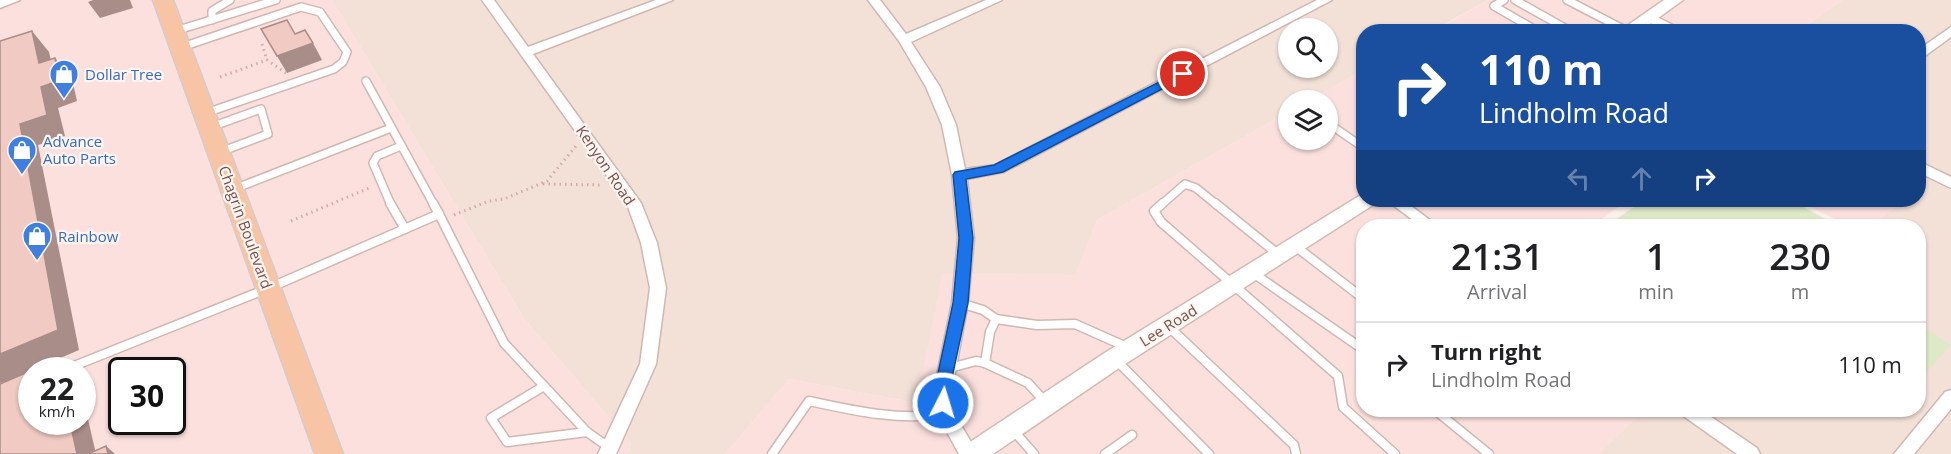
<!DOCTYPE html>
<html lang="en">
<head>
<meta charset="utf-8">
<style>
	body { margin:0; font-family:"Open Sans",sans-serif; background:#f6f6f6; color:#202124; height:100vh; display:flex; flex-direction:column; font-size:22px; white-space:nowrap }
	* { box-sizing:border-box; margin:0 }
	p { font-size:20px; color:#757577 }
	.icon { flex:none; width:33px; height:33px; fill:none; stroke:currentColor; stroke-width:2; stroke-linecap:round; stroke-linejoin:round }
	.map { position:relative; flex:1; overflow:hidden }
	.drawer { position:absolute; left:1356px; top:219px; width:570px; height:198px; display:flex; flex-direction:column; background:#fff; border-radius:24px; box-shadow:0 2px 4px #0004 }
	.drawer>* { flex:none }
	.banner { position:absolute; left:1356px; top:24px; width:570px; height:183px; border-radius:24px; box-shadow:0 2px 4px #0004; background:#1a4fa0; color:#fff; overflow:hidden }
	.tools { position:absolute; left:1278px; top:18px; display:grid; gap:12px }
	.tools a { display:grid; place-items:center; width:60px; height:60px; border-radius:50%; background:#fff; box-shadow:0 2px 4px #0004; font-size:30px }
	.speed { position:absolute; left:18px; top:357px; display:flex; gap:12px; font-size:30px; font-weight:700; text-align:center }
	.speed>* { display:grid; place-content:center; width:78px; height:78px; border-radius:50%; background:#fff; box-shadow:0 2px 4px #0004; line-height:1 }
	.speed small { font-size:15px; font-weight:400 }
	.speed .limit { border:3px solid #111; border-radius:9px; background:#fff; color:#111 }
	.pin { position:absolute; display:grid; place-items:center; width:51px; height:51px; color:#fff; margin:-26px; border:3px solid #fff; border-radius:50%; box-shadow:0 2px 6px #0007 }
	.me { position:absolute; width:66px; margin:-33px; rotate:5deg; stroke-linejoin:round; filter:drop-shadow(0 0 4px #0008) }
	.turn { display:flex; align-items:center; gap:21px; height:126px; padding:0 24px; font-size:27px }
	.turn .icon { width:78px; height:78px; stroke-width:2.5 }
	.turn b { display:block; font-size:42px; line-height:51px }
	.lanes { display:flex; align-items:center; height:57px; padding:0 24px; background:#0003; justify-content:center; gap:30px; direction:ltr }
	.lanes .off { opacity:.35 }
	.eta { display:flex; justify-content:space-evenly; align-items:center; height:102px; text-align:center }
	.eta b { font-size:36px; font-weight:600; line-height:42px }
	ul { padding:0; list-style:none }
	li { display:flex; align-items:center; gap:18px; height:84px; padding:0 24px; border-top:2px solid #e0e0e0 }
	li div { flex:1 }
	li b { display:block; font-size:22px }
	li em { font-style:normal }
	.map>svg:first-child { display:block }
</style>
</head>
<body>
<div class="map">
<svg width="1951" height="454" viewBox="0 0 1951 454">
	<rect width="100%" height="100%" fill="#fcf0ea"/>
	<g fill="#f3e1d8" fill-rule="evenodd">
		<path d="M332,0h1156l-56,31 -68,1 -1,38 -53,30h-22v12l-191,108 -21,55 -133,-1 -26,129 -128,-24 -64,75h-97l3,-11 -106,-123zM1288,28h40v40h-40z"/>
		<polygon points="1842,0 1951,0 1951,454 1598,454 1644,410 1918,410 1918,226 1873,226 1897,205 1888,200 1918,200 1918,32 1799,31"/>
	</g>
	<g fill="#fbe0de" fill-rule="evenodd">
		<path d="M14,0h318l193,320 106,123 -3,11h-628v-450zM32,370h50v52h-50zM122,370h50v52h-50z"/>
		<polygon points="1488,0 1842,0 1799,31 1432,32"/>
		<polygon points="1363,70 1364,200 1628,200 1592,226 1364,226 1364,410 1644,410 1598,454 725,454 789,379 917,403 942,274 1076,275 1097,220 1288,112 1288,140 1328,140 1328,100 1310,100"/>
		<polygon points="1798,200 1888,200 1898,205 1873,226 1848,226"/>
	</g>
	<g fill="#dee9c8">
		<polygon points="1644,200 1791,200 1838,226 1606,226"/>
		<polygon points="1919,324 1951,345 1919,380 1918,324"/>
	</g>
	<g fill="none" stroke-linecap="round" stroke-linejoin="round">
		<g stroke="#d0b8b2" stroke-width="10">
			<g id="lane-far1">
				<polyline points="1504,0 1494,6 1539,32"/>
				<polyline points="1515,0 1572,32"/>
				<polyline points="1567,0 1627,31"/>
				<polyline points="212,20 212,11 230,0"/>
				<polyline points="175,31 276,0"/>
				<polyline points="182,47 301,7 320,12 347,52 343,62 334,69 206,113"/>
				<polyline points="366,81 434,205"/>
				<polyline points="1328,123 1364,148"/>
				<polyline points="211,127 261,109 268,134 220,152"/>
				<polyline points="234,189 391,128"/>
				<polyline points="391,205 373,163 377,156 401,146"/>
				<polyline points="1161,205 1185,184 1196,188 1217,205"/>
			</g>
		</g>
		<g stroke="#d0b8b2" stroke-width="11">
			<g id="lane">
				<polyline points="390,203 405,229"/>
				<polyline points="1163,203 1154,211 1161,222 1338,376 1343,407 1395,454"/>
				<polyline points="1215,203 1279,255"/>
				<polyline points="439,214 504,343 587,432 610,448"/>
				<polyline points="1295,246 1364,299"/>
				<polyline points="1253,273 1364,350"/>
				<polyline points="960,303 983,310 996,319"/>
				<polyline points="1168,326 1294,445 1296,454"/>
				<polyline points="1115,359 1209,454"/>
				<polyline points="985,363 990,332 996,319 1037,325 1075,324 1129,348"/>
				<polyline points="946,369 976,361 985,363 1028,383 1046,403"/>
				<polyline points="64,370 269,288 439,214 433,203"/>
				<polyline points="544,386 491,418 507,442 587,432"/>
				<polyline points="1435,410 1489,454"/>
				<polyline points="1012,429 1034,454"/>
				<path d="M772,454l37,-53c46,10 90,20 137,13"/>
				<polyline points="1105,454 1132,435"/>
			</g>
		</g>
		<g stroke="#d0b8b2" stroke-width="3">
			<g id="street">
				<polygon points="0,0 20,0 0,8"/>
				<polygon points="482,0 494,0 528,47 656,0 673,0 533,54 641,203 657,243 666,288 656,364 616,454 598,454 640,364 650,288 641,243 627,204"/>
				<polygon points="868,0 880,0 906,34 986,0 1002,0 911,42 940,87 956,125 965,169 995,165 1317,0 1332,0 1004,172 967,179 974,238 968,303 951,394 954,413 978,454 959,454 937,414 933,394 952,303 958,238 952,175 942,125 926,87 899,41"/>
				<polygon points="1649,13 1681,29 1683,32 1667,32 1645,20 1645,14"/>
				<polygon points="1951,27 1951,37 1918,61 1918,50"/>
				<polygon points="1918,161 1951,177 1951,188 1918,172"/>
				<polygon points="1386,200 1403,200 1438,226 1421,226"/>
				<polygon points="1951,390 1951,409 1914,454 1894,454 1945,392"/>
				<polygon points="1680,410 1701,410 1757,448 1760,454 1737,454 1682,415"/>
			</g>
		</g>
		<g stroke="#d5b9b2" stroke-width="3">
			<g id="secondary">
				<polygon points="1664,0 1683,0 1639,32 1618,32"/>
				<polygon points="1364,193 1364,200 1376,200 1373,205 1122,366 993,454 960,454 964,446 1106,352"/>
			</g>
		</g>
		<g stroke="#d6cbca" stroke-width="3">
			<polygon id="primary" points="153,0 173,0 343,454 315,454"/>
		</g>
		<g stroke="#d5aca5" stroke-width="3" stroke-dasharray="1.5 4" stroke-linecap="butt">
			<polyline points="262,44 267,60"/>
			<polyline points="220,77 267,60 286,73"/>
			<polyline points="543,184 603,185"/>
			<polyline points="454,215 489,201 504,199 547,181 576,146"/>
			<polyline points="291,221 369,188"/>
		</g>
		<use href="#lane-far1" stroke="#fff" stroke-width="7"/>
		<use href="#lane" stroke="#fff" stroke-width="8"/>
		<use href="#street" fill="#fff" fill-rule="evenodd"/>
		<use href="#secondary" fill="#fff" fill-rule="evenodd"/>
		<use href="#primary" fill="#f7c5a6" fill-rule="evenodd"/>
	</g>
	<g fill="#a88d88">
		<polygon points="93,0 130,0 133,8 100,18 88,2"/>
		<polygon points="32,31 49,52 56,82 55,58 72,79 77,101 58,108 65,136 38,145 79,350 58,359 70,370 60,370 0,383 0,354 20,124 39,63"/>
		<polygon points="313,43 322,60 287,73 277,56"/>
		<polygon points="82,393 96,454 77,454 70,422 82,422"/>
		<polygon points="106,446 115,454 108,454"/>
	</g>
	<g fill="#f0cac3" stroke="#a88d88" stroke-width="1.5">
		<polygon points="287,20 295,34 305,30 313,43 277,56 261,29"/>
		<polygon points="32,31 39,63 55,58 60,80 41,87 47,115 20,124 58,330 0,354 0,41"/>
		<polygon points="58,359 60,370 32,370 32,422 70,422 77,454 0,454 0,384"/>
		<polygon points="106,446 108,454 88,454"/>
	</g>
	<polygon fill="#1a73e8" stroke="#114b97" stroke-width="1.5" points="1183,70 1189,74 1187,76 1003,172 966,179 973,238 968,303 950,387 951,403 948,408 943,410 937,408 935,387 953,303 959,238 953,175 955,172 994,165"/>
	<defs>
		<g id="shop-pin" transform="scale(1.5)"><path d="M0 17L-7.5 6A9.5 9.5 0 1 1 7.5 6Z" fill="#3f7fe0" stroke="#fef5f0"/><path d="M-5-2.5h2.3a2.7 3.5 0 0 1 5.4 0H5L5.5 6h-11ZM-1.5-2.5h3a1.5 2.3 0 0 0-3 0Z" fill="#fff"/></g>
	</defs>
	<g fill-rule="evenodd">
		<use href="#shop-pin" x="64" y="74"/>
		<use href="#shop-pin" x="22" y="150"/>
		<use href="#shop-pin" x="37" y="236"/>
	</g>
	<g text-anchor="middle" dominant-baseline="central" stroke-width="4.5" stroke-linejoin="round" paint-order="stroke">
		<g font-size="15" fill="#366cbe" stroke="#fef5f0" text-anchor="start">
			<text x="85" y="74">Dollar Tree</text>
			<text x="43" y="141">Advance<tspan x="43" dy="17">Auto Parts</tspan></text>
			<text x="58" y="236">Rainbow</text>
		</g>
		<g font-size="15" fill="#76524e" stroke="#fef5f0">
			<text transform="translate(606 165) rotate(56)">Kenyon Road</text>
			<text transform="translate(246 227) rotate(70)">Chagrin Boulevard</text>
			<text transform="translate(1168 325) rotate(-32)">Lee Road</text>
		</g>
	</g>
</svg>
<div class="tools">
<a><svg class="icon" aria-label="search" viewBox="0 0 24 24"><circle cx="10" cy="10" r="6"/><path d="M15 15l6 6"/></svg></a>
<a><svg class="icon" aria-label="layers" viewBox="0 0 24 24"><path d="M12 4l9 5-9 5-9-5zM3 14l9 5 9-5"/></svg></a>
</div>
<div class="speed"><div>22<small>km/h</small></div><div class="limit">30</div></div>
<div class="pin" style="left:1183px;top:74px;background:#d93025"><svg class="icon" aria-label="arrive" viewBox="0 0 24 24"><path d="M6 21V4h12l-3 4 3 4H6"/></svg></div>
<svg class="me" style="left:943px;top:403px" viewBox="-20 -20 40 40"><circle r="17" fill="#1a73e8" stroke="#fff" stroke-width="3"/><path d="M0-11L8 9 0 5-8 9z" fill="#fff"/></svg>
<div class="banner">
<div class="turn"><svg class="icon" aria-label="right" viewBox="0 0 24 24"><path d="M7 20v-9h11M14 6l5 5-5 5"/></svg><div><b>110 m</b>Lindholm Road</div></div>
<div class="lanes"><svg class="icon off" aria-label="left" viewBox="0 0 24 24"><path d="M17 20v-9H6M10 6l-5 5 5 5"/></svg><svg class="icon off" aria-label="ahead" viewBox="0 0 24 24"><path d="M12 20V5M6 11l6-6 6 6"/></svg><svg class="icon" aria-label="right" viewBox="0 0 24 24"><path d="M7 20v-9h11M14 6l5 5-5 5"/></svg></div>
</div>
<section class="drawer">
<div class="eta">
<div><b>21:31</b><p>Arrival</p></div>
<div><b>1</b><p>min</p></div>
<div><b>230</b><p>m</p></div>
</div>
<ul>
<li><svg class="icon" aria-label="right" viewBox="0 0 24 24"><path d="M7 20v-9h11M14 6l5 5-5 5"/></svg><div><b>Turn right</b><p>Lindholm Road</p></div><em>110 m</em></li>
</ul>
</section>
</div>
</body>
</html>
